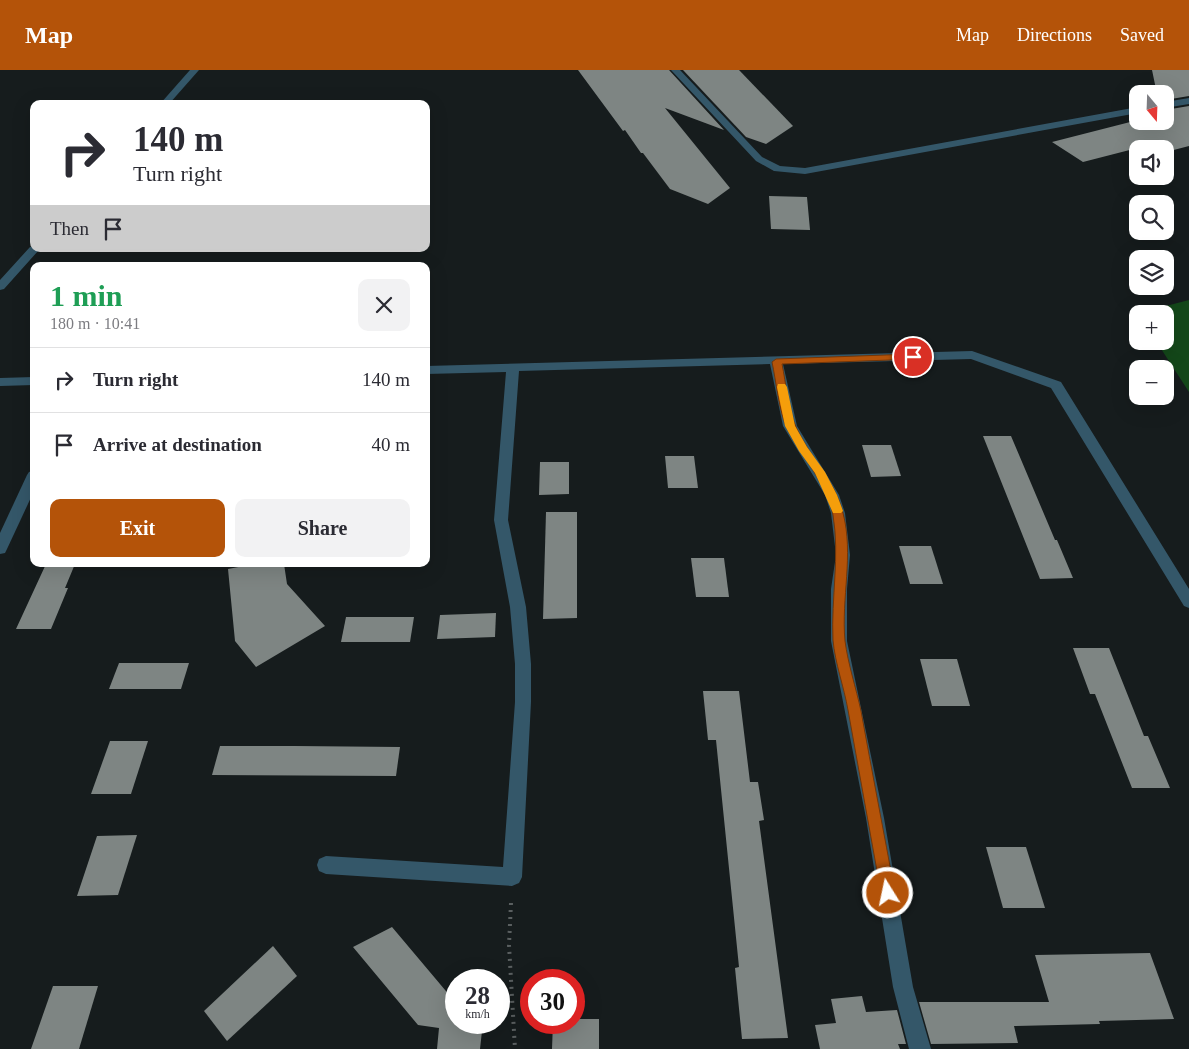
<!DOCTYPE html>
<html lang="en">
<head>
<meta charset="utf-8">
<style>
	body { margin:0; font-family:Georgia,serif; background:#f2f2f3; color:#2b2b33; height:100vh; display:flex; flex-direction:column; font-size:19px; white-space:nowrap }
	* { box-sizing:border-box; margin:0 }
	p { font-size:16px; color:#7c7c81 }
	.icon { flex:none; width:28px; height:28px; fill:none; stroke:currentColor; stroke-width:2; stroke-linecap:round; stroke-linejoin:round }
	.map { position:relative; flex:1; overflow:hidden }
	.sheet { position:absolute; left:30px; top:192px; width:400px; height:305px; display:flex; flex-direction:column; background:#fff; border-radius:10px; box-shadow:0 5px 20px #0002 }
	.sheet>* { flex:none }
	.banner { position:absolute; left:30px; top:30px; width:400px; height:152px; border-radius:10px; box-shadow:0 5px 20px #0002; background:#fff; color:#2b2b33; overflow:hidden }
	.needle { width:32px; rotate:161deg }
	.fabs { position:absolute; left:1129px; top:15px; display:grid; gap:10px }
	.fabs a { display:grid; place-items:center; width:45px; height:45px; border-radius:10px; background:#fff; box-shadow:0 5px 20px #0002; font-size:25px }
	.speed { position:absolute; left:445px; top:899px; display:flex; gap:10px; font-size:25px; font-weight:700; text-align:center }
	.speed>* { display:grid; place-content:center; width:65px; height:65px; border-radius:50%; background:#fff; box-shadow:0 5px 20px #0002; line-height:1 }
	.speed small { font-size:12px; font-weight:400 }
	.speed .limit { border:8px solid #d22; background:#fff; color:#111 }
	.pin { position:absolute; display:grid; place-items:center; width:42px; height:42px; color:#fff; margin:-21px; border:2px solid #fff; border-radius:50%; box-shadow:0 1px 5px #0007 }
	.me { position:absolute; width:55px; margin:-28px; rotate:350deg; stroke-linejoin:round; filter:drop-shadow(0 0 4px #0008) }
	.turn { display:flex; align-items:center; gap:18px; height:105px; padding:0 20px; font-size:22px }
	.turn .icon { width:65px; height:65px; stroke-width:2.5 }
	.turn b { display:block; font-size:35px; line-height:42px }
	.then { display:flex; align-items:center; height:48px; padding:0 20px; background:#0003; gap:10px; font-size:19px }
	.round { display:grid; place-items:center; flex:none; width:52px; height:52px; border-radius:10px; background:#f2f2f3 }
	.head { display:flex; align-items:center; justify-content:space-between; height:85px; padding:0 20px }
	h1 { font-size:30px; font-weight:700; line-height:38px; color:#1e9e55 }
	.action { display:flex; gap:10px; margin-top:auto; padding:10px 20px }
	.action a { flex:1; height:58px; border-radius:10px; background:#b45309; color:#fff; font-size:20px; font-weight:700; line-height:58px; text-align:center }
	.action a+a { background:#f2f2f3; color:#2b2b33 }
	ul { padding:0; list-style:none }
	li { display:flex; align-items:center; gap:15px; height:65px; padding:0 20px; border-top:1px solid #e1e1e2 }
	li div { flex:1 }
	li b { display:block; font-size:19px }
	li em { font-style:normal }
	header { display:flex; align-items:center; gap:30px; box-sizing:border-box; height:70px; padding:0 25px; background:#b45309; color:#fff }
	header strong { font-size:24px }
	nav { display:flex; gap:28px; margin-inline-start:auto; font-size:18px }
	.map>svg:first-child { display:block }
</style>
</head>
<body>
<header>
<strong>Map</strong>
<nav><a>Map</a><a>Directions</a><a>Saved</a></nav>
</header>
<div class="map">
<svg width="1189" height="979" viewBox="0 0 1189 979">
	<rect width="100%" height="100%" fill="#161c1d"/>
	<polygon fill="#14481a" points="1189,230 1189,322 1156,271 1165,271 1165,244 1139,243"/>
	<g fill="#7e8583">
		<polygon points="578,0 669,0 724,60 665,38 730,118 708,134 670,119 643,83 641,83 625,60 623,61"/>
		<polygon points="683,0 739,0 793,56 766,74 746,67"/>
		<polygon points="1152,0 1189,0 1189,26 1165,30 1165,24 1157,24"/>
		<polygon points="1189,36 1189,76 1166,82 1165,79 1153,74 1083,92 1052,72 1138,50 1165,51 1165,40"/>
		<polygon points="769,126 807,127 810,160 771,159"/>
		<polygon points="983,366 1011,366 1055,470 1057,470 1073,508 1040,509"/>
		<polygon points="862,375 891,375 901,406 871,407"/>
		<polygon points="665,386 694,386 698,418 668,418"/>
		<polygon points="540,392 569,392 569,424 539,425"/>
		<polygon points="546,442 577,442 577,548 543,549"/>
		<polygon points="899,476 931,476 943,514 910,514"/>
		<polygon points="691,488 724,488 729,527 696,527"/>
		<polygon points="46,494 75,494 65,518 68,518 51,559 16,559"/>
		<polygon points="254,494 284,494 287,514 325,556 256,597 235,571 228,499"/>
		<polygon points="496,543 495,567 437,569 440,545"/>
		<polygon points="346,547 414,547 410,572 341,572"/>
		<polygon points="1073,578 1109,578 1144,666 1148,666 1170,718 1132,718 1095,624 1090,624"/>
		<polygon points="920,589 957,589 970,636 932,636"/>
		<polygon points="119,593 189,593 181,619 109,619"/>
		<polygon points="703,621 739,621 750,712 758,712 764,750 759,751 788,968 742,969 735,898 739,897 716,670 708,670"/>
		<polygon points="110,671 148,671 131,724 91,724"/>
		<polygon points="220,676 295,676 400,677 396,706 212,705"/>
		<polygon points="137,765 118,825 77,826 97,766"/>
		<polygon points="986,777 1026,777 1045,838 1003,838"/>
		<polygon points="392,857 456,933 456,952 483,952 480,979 437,979 439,958 418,955 353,877"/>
		<polygon points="273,876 297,906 227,971 204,941"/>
		<polygon points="1150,883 1174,949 1099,951 1100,954 1014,956 1018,973 931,974 919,932 1049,932 1035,885"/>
		<polygon points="53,916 98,916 79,979 31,979"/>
		<polygon points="862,926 866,942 897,940 906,974 898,974 900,979 820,979 815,955 836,953 831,929"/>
		<polygon points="574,949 599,949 599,979 552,979 553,952 574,952"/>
	</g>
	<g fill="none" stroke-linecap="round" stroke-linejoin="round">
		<polyline stroke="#5a5f60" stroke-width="4" stroke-dasharray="2 5" stroke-linecap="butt" points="511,833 509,875 515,979"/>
		<g fill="#345769" fill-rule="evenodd">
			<polygon points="190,0 199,0 169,34 160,34"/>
			<polygon points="671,0 680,0 762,87 780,96 805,98 1138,37 1138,43 805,104 774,101 756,91"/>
			<polygon points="1189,28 1189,34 1165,38 1165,32"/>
			<polygon points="34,176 34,179 39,179 38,181 4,219 0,220 0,210 30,177"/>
			<polygon points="972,281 1061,312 1189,519 1189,538 1184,536 1051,318 971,289 783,294 797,356 839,425 845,443 850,485 847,519 847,571 884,748 913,917 931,979 909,979 893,917 866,748 831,571 831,519 836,485 831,443 825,425 783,356 770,294 519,301 508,450 526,537 531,594 531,632 522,807 519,813 512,816 326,804 319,801 317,795 319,789 326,786 503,797 515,632 515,594 510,537 494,450 506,302 426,304 426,296"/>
			<polygon points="34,307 34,315 0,316 0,308"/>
			<polygon points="34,400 34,421 7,479 5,483 0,484 0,463 27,405 29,402"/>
		</g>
	</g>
	<path fill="#b45309" stroke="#753606" d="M913,284l5,3 -1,2 -135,5c4,19 6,46 14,63 13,30 39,53 47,86 11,42 -2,85 2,128 3,23 11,47 16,70 11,61 23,122 34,182l-2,5 -5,2 -5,-2 -2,-5c-11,-61 -22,-122 -33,-183 -4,-23 -13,-47 -15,-70 -2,-42 7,-84 0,-125 -6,-33 -32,-58 -46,-87 -8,-16 -11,-48 -15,-66l4,-3z"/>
	<polygon fill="#f59e0b" points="778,314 785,314 787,317 795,356 807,377 825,402 837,425 843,441 841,443 833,443 815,403 799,381 785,356 777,317"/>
</svg>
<div class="fabs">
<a><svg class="needle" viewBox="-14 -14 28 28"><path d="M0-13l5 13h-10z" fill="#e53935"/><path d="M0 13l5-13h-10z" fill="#7c7c81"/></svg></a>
<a><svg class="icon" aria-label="sound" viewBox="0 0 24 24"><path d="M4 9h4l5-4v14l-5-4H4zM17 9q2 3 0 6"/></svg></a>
<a><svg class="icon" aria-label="search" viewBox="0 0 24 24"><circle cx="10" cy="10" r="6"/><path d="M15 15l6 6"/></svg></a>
<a><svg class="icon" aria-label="layers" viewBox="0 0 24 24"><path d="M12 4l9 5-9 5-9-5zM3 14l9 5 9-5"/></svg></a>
<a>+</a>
<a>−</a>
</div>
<div class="speed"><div>28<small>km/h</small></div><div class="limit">30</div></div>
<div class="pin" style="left:913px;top:287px;background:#d93025"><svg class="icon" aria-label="arrive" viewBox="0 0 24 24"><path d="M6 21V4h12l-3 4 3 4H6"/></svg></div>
<svg class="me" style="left:888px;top:823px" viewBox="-20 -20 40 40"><circle r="17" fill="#b45309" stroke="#fff" stroke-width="3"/><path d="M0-11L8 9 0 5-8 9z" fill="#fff"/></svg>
<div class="banner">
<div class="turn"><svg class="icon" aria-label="right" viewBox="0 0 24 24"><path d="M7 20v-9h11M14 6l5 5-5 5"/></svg><div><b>140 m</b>Turn right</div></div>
<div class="then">Then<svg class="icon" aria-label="arrive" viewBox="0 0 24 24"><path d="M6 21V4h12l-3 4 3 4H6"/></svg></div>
</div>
<section class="sheet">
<div class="head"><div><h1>1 min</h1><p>180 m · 10:41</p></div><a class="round"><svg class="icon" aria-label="close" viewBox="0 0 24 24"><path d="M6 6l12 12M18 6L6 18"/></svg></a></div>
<ul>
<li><svg class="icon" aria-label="right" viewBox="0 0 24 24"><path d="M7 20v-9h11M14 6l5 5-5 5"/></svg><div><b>Turn right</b></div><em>140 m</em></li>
<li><svg class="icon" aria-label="arrive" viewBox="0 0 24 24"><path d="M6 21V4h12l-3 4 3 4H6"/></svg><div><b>Arrive at destination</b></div><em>40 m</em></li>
</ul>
<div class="action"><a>Exit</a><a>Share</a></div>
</section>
</div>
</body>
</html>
